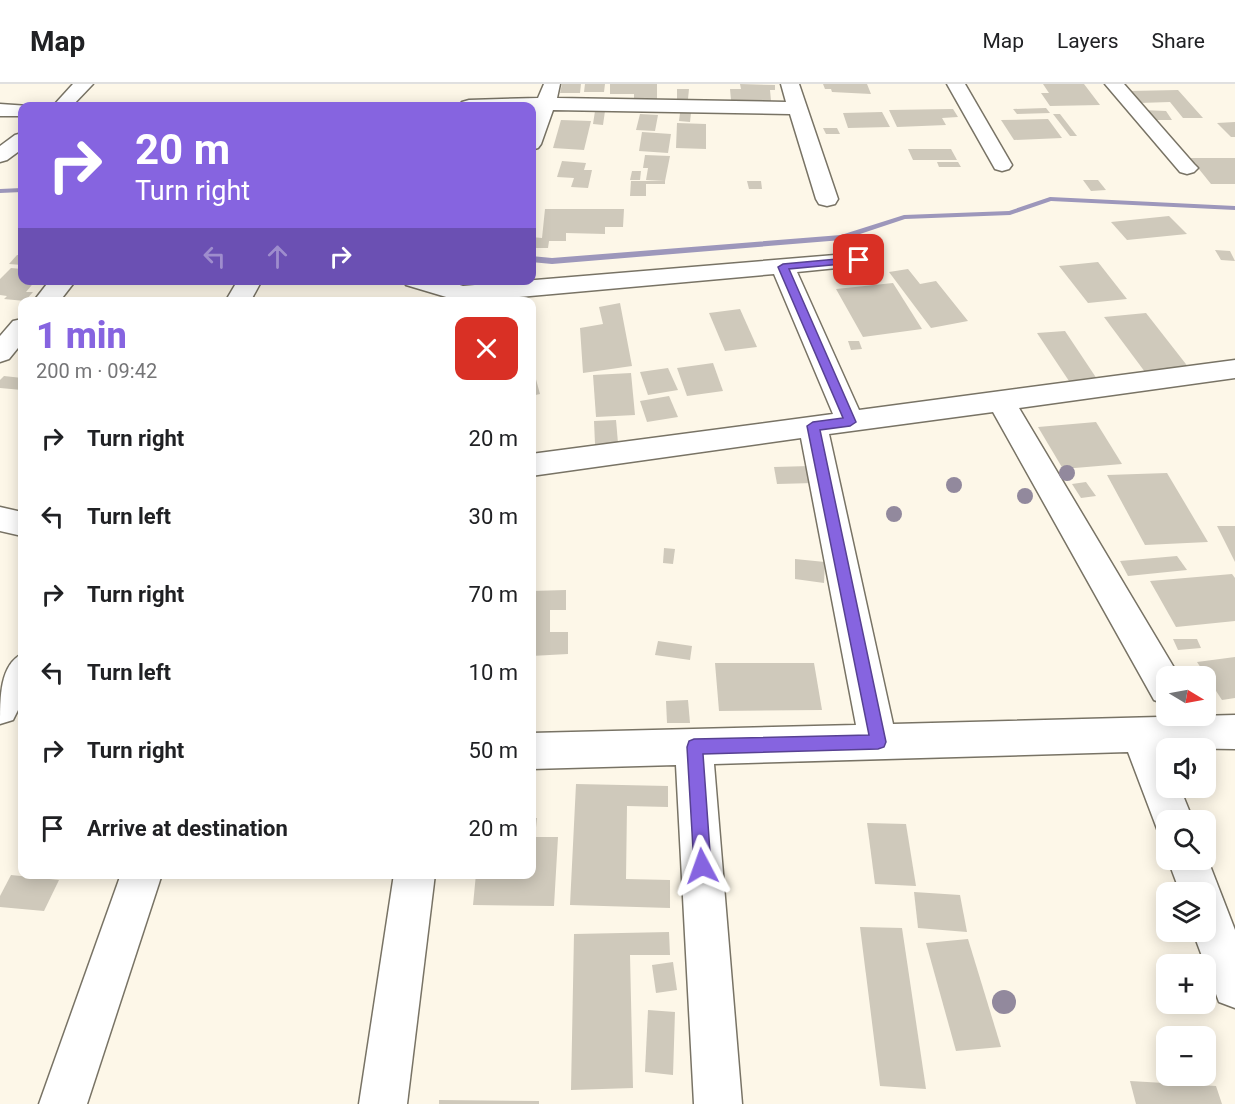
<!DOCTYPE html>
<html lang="en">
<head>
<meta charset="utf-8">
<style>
	body { margin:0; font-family:Roboto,sans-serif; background:#f6f6f6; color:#202124; height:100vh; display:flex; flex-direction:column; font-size:22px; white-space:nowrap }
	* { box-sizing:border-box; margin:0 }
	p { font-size:20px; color:#757577 }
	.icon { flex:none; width:33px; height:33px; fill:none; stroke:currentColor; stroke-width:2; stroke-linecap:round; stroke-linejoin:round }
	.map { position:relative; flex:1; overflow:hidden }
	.details { position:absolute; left:18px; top:213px; width:518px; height:582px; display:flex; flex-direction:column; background:#fff; border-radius:12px; box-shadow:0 3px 15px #0003 }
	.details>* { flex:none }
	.hud { position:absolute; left:18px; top:18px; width:518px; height:183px; border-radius:12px; box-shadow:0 3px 15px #0003; background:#8664e0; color:#fff; overflow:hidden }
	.needle { width:39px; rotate:100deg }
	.tools { position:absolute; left:1156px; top:582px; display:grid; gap:12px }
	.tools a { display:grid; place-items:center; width:60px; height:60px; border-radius:12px; background:#fff; box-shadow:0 3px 15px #0003; font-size:30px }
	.pin { position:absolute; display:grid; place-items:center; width:51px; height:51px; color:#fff; margin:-26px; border-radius:12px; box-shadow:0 3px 9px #0006 }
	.me { position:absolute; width:66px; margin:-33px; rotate:356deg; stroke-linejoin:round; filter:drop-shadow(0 0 4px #0008) }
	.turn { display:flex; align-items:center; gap:21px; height:126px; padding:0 18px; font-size:27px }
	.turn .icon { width:78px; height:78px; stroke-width:2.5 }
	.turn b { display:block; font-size:42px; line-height:51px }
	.lanes { display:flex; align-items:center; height:57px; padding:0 18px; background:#0003; justify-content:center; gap:30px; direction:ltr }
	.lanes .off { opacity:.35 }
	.round { display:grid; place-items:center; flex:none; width:63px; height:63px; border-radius:12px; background:#f6f6f6 }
	.summary { display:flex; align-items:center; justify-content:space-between; height:102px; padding:0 18px }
	h1 { font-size:36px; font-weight:800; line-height:45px; color:#8664e0 }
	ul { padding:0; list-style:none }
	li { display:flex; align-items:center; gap:18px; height:78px; padding:0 18px }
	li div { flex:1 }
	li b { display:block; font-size:22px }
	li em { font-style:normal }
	header { display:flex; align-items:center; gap:36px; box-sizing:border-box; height:84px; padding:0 30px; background:#fff; border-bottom:2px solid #e0e0e0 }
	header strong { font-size:28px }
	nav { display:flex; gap:33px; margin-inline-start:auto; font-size:21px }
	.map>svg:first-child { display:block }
</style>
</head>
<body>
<header>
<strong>Map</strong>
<nav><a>Map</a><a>Layers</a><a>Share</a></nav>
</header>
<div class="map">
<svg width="1235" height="1020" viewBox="0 0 1235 1020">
	<rect width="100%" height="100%" fill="#fdf7e8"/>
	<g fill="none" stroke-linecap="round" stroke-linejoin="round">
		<g fill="#9d97bb" fill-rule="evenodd">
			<polygon points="22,104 22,108 0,109 0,105"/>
			<polygon points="1050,113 1235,122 1235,126 1051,117 1010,131 905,135 842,156 552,180 531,178 531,172 552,174 841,151 904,131 1009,127"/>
		</g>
	</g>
	<g fill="#cfc9bb">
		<polygon points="562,0 581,0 580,9 560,9"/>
		<polygon points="585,0 605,0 604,8 584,8"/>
		<polygon points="610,0 657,0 657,15 634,15 634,10 610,10"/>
		<polygon points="740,0 775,1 775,6 770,6 771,17 731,16 730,5 741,5"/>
		<polygon points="823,0 867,0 871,10 832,8 831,5 825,5"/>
		<polygon points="1043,0 1084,0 1100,21 1050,22 1041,9 1049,9"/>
		<polygon points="677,5 689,5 688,15 677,15"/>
		<polygon points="1178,6 1203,34 1183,34 1170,18 1139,19 1129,7"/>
		<polygon points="1046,24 1050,29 1017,30 1013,25"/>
		<polygon points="953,25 958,33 942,34 946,41 897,43 889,26"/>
		<polygon points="1143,26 1166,27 1172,36 1150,36"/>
		<polygon points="595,27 605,27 603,41 593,40"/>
		<polygon points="882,28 890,43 848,44 843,29"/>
		<polygon points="680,29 691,29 690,38 679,37"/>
		<polygon points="640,30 658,31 655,47 636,46"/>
		<polygon points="1053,30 1060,30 1077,52 1070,52"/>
		<polygon points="1048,35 1062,54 1014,56 1001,36"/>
		<polygon points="561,36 591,37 584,66 553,64"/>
		<polygon points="1235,38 1235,53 1231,53 1217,39"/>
		<polygon points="677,39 706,40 706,65 676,64"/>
		<polygon points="823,44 837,44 840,50 826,50"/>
		<polygon points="642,48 671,50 668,69 639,67"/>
		<polygon points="908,65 951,65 957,76 913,76"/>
		<polygon points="645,71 670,72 665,97 646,96 648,84 643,84"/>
		<polygon points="1190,74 1235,74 1235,100 1211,100"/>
		<polygon points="562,77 586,79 584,86 592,86 588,104 571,103 574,94 557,93"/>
		<polygon points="937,78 958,78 961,83 939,83"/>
		<polygon points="632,87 641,87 640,96 630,96"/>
		<polygon points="1083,96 1098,96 1106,106 1091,107"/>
		<polygon points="631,97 665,97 665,100 646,100 646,112 630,112"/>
		<polygon points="747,97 761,97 762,105 749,105"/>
		<polygon points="545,125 624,125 623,143 605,143 605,150 566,149 566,157 549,157 548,164 531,164 531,153 542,154"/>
		<polygon points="1169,132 1187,150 1127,156 1111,138"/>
		<polygon points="1215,166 1230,167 1235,177 1221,176"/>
		<polygon points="17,171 22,171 22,181 9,180"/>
		<polygon points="1098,178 1127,215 1088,219 1059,182"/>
		<polygon points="11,184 22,185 22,196 36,196 26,208 33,208 25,217 4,215 7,212 0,211 0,195"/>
		<polygon points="908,185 920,200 936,197 968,237 931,244 889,188"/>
		<polygon points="893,199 922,245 863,253 836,205"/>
		<polygon points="620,219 632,282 583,289 580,244 603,240 599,223"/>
		<polygon points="740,225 757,263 725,267 709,229"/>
		<polygon points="1146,229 1189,284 1145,288 1104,233"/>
		<polygon points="1065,247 1097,295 1069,297 1037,249"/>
		<polygon points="848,257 859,257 862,265 851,266"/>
		<polygon points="531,277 540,310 531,312"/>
		<polygon points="713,279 723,307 687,312 677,284"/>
		<polygon points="668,284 678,306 648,311 640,288"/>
		<polygon points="631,289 635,331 596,333 593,291"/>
		<polygon points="4,292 22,294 22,306 0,304 0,296"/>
		<polygon points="669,312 678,333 647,338 640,317"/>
		<polygon points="616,336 618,359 595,360 594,337"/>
		<polygon points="1096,338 1122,380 1063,385 1038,343"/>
		<polygon points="810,382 814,399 777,400 774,383"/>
		<polygon points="1167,389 1208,458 1145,461 1107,391"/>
		<polygon points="1086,398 1096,412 1081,414 1072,400"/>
		<polygon points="1217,442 1235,442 1235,478"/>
		<polygon points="664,464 675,465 673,480 663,479"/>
		<polygon points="1177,472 1187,486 1128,492 1120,477"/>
		<polygon points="795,475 825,478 824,499 795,495"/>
		<polygon points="1232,490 1235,494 1235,537 1176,543 1150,497"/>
		<polygon points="566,506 566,526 550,526 550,548 568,548 568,570 531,572 531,507"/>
		<polygon points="1173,555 1197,555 1201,564 1178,566"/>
		<polygon points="658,557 692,562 690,576 655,571"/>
		<polygon points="1235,573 1235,614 1222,616 1197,578"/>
		<polygon points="715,579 814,579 822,626 719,627"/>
		<polygon points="688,616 690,639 667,639 666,617"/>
		<polygon points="576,700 668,702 668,723 627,722 626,795 670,796 670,824 570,821"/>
		<polygon points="531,734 537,734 535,753 558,753 554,822 473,821 476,790 531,790"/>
		<polygon points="867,739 906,740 916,802 875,800"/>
		<polygon points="11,791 59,796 44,827 0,823 0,812"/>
		<polygon points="914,808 960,811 967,848 918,844"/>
		<polygon points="860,843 902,844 926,1005 880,1002"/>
		<polygon points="669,848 670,871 630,871 633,1004 571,1006 574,850"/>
		<polygon points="968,855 1001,963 956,967 926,859"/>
		<polygon points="673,878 677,906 656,909 652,881"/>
		<polygon points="648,926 675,928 673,991 645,988"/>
		<polygon points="1130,997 1216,1002 1222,1020 1136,1020"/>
		<polygon points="439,1016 539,1017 539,1020 439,1020"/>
	</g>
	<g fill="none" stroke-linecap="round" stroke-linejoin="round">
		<g stroke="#787365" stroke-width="3">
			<g id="minor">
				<polygon points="73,0 93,0 72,22 53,22"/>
				<polygon points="544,0 560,0 557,14 786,18 781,0 799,0 838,115 835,120 827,122 819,120 816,115 790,30 553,26 541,60 538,64 531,66 531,33 534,26 531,26 531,22 459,22 462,18 469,16 538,14"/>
				<polygon points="947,0 965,0 1012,81 1009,85 1002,87 995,85"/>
				<polygon points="1105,0 1124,0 1194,80 1198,84 1194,88 1187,90 1180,88"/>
				<polygon points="0,20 29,22 22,22 22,32 0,32"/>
				<polygon points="22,49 22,65 7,76 0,78 0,62 15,51"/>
				<polygon points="859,169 867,171 871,176 867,181 797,188 859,326 1235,276 1235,294 1019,324 1179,592 1167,592 1167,621 1154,616 993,328 829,350 893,640 1235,631 1235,665 1167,664 1167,704 1180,704 1193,736 1167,736 1167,753 1159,750 1128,668 714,680 742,1020 694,1020 676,681 531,685 531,649 856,641 801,354 531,392 531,370 833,330 774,190 463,218 406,201 403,196 443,196 463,202"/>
				<polygon points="50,196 76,196 59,218 33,218"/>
				<polygon points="238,196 262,196 250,218 225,218"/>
				<polygon points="22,235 22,259 9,275 0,278 0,252 13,237"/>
				<polygon points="0,423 22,428 22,452 0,447"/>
				<path d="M22,570v48l-9,18 -13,4c0,-27 0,-59 22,-70z"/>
				<polygon points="1206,771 1235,846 1235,924 1219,918 1193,848 1206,848 1206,808 1180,808 1168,776 1206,776"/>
				<polygon points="121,790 162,790 87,1020 39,1020"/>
				<polygon points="394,790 435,790 407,1020 359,1020"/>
			</g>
		</g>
		<use href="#minor" fill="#fff" fill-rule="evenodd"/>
	</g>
	<g fill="#92899d">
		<circle cx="1067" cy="389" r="8"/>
		<circle cx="954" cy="401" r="8"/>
		<circle cx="1025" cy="412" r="8"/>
		<circle cx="894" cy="430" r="8"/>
		<circle cx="1004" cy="918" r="12"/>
	</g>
	<polygon fill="#8664e0" stroke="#574192" stroke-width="1.5" points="859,173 864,176 863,178 789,185 856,338 850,342 820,346 886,658 884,663 878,665 703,670 711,782 708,788 702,790 696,788 694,782 687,663 689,657 694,655 869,651 807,342 813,338 843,334 778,183 783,180"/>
</svg>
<div class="tools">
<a><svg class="needle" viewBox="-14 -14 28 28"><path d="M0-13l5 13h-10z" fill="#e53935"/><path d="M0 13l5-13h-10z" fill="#757577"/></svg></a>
<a><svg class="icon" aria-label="sound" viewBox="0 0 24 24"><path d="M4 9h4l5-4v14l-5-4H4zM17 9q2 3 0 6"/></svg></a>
<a><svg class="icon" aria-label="search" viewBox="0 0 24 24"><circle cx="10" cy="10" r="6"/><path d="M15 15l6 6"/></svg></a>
<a><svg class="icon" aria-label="layers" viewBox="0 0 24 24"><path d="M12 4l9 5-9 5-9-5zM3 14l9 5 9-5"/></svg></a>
<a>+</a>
<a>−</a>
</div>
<div class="pin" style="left:859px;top:176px;background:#d93025"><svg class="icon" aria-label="arrive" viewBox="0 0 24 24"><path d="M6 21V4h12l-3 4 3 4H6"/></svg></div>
<svg class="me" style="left:702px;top:782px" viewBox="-20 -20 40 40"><path d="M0-17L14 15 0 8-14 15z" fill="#8664e0" stroke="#fff" stroke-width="4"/></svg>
<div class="hud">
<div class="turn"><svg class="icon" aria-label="right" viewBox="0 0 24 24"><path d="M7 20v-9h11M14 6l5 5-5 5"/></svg><div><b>20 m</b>Turn right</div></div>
<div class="lanes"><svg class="icon off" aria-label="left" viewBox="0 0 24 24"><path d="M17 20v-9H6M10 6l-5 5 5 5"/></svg><svg class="icon off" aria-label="ahead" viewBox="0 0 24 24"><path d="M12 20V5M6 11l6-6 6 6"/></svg><svg class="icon" aria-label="right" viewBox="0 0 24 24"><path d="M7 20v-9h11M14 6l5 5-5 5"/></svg></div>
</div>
<section class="details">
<div class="summary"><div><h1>1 min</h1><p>200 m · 09:42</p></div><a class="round" style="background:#d93025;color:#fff"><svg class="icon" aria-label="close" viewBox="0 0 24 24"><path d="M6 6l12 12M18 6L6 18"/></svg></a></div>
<ul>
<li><svg class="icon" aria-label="right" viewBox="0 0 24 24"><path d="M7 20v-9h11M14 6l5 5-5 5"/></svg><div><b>Turn right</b></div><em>20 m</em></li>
<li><svg class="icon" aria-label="left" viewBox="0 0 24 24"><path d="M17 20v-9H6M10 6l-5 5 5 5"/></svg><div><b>Turn left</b></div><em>30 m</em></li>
<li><svg class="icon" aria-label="right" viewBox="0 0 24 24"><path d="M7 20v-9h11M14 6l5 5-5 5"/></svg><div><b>Turn right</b></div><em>70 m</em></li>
<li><svg class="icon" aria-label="left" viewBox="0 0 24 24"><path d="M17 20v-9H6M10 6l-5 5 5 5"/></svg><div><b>Turn left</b></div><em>10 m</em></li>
<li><svg class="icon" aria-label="right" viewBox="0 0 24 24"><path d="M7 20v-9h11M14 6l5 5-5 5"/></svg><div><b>Turn right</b></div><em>50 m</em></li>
<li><svg class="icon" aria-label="arrive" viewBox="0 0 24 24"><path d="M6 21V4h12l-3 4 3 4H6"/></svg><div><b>Arrive at destination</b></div><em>20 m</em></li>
</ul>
</section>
</div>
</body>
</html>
